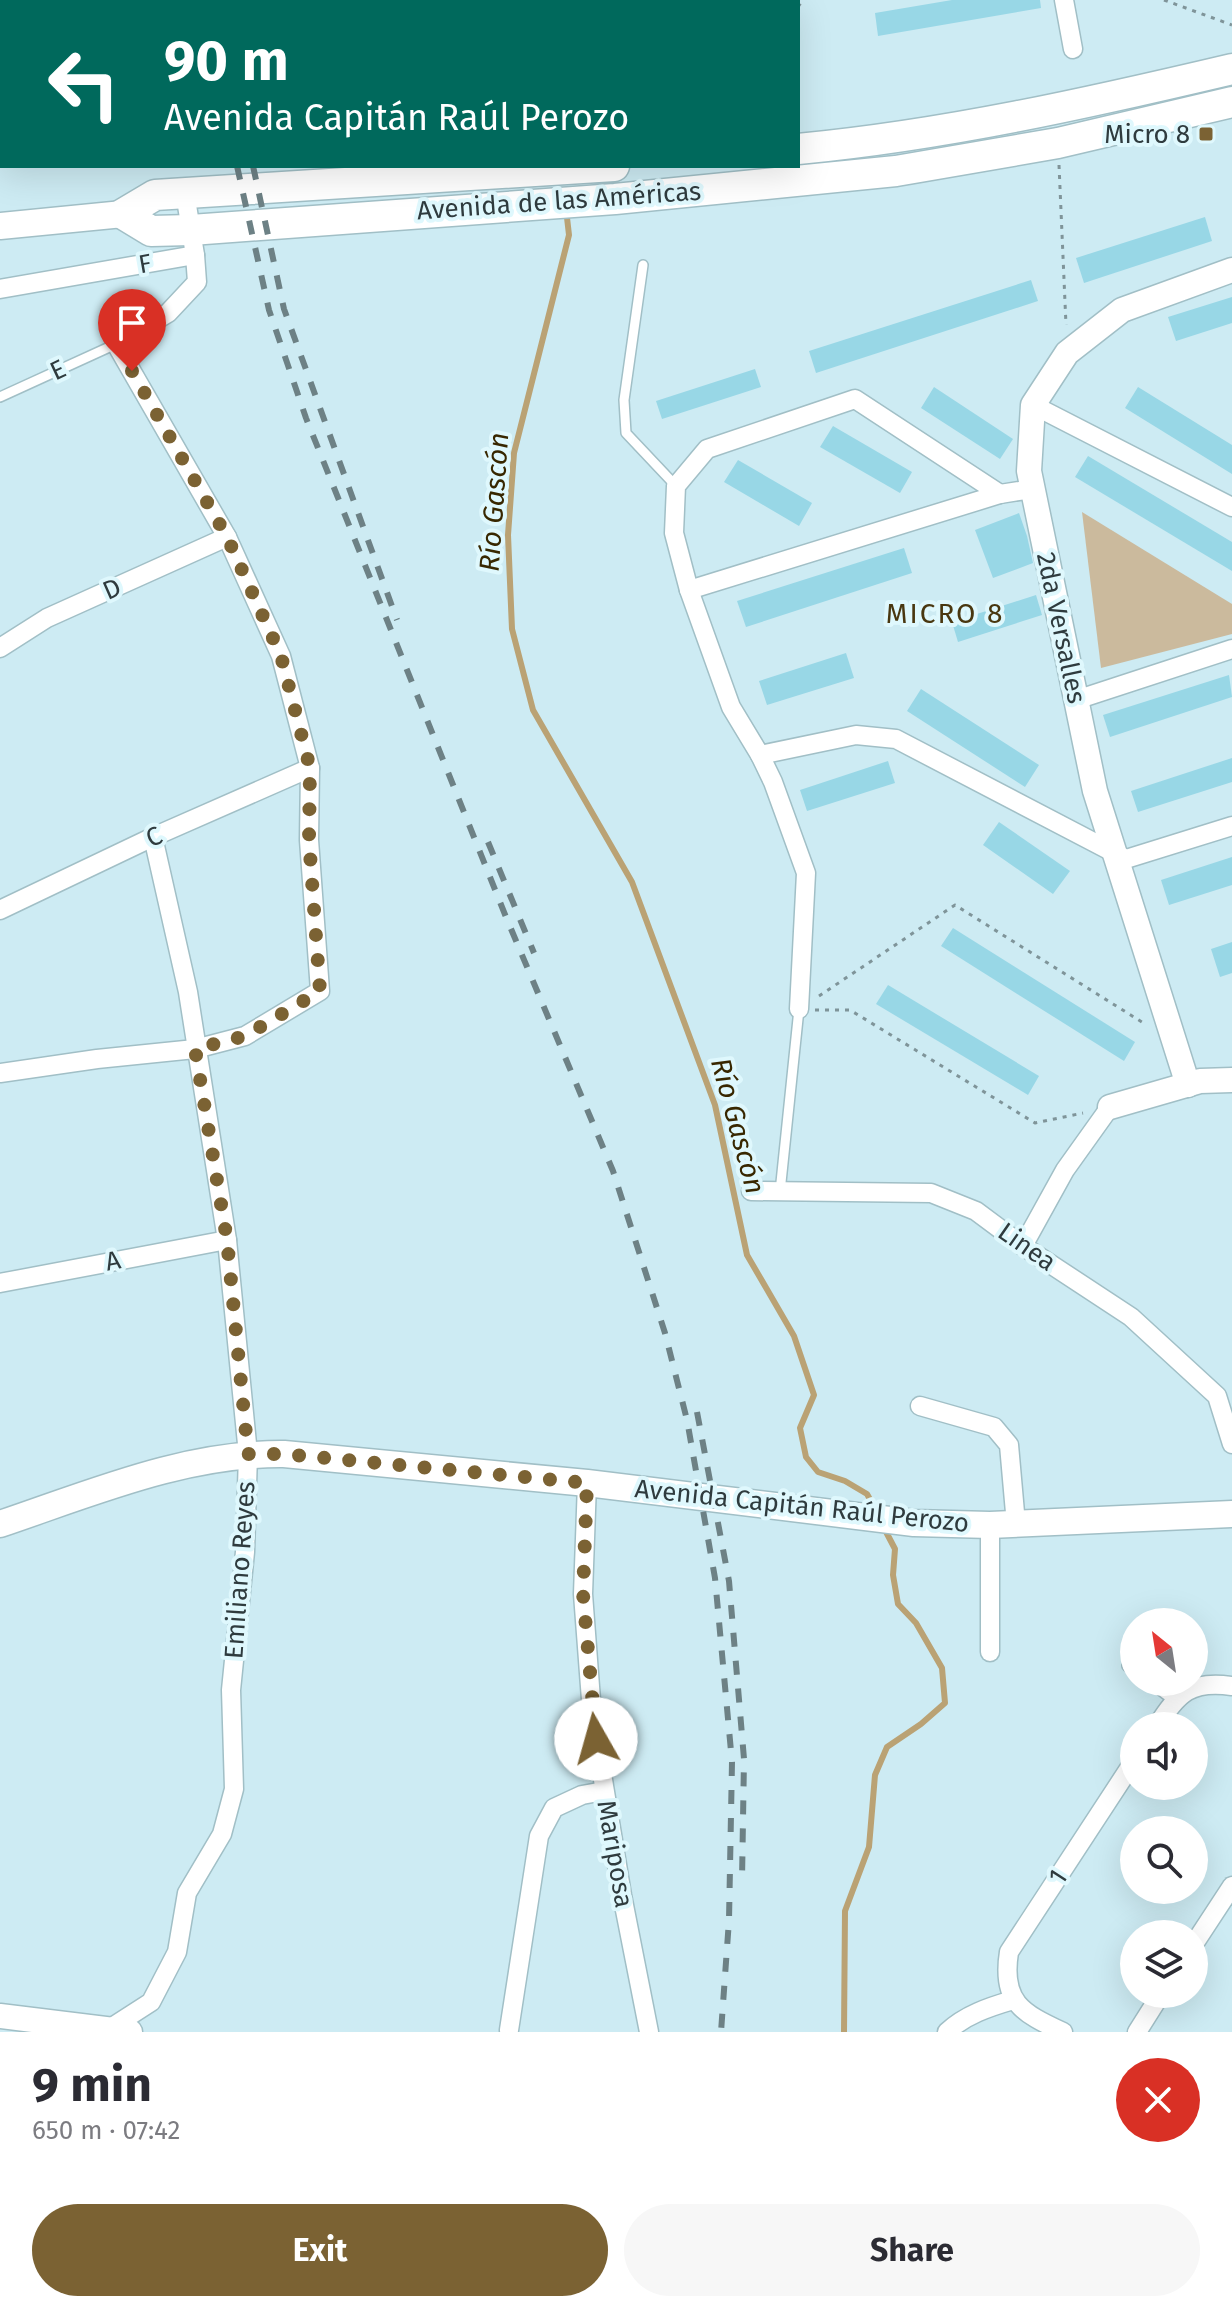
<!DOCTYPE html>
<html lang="en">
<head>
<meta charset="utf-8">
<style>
	body { margin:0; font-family:"Fira Sans",sans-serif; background:#f7f7f7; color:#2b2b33; height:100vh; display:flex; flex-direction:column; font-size:30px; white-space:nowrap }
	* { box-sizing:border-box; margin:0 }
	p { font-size:26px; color:#7c7c81 }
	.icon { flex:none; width:44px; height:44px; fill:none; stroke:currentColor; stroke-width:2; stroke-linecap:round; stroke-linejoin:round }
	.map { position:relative; height:2032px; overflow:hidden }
	.side { display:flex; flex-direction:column; background:#fff; flex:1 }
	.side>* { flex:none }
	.hud { position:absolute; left:0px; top:0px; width:800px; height:168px; box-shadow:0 8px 32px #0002; background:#00695c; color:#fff; overflow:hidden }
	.needle { width:52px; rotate:330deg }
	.controls { position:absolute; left:1120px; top:1608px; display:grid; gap:16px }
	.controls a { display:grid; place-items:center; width:88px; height:88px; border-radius:50%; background:#fff; box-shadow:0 8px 32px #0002; font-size:40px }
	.pin { position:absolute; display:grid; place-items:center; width:68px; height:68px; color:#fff; margin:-82px -34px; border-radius:50% 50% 50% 0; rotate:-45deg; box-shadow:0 0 8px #0007 }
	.pin .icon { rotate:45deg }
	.me { position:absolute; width:88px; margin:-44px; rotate:353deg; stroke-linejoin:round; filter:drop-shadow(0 0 6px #0008) }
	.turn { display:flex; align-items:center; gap:28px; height:168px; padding:0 32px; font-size:36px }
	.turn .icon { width:104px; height:104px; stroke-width:2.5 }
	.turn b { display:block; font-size:56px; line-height:68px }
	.round { display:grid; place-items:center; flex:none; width:84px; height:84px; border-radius:42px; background:#f7f7f7 }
	.summary { display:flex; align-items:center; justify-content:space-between; height:136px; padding:0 32px }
	h1 { font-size:48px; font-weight:700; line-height:60px }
	.button { display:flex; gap:16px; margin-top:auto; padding:16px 32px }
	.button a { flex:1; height:92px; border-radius:48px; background:#7b6233; color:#fff; font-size:32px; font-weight:700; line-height:92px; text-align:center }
	.button a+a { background:#f7f7f7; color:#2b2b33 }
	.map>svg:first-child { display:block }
</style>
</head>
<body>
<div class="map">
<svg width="1232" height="2032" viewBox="0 0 1232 2032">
	<rect width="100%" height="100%" fill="#cdebf3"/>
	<polygon fill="#cbba9d" points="1082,512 1232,604 1232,634 1101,668"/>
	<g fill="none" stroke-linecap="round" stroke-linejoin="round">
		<g stroke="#baa274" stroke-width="6">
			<polyline points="503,0 504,2"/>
			<polyline points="566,209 569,235 514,453 508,535 512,629 533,710 632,882 715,1105 747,1255 794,1336 814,1395 800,1428 806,1457 818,1472 845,1481 867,1494 876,1510"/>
			<polyline points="844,2032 845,1911 869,1847 875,1775 887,1747 921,1724 945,1703 942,1668 916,1623 898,1604 893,1575 895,1549 884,1528"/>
		</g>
	</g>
	<g fill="#98d7e6">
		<polygon points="952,0 1040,0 1041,8 878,36 875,13"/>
		<polygon points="1205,217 1212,241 1084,283 1076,258"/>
		<polygon points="1031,280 1038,301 816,373 809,351"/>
		<polygon points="1232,297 1232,323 1176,341 1168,317"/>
		<polygon points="755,369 761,387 662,419 656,401"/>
		<polygon points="934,387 1013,439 1000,459 921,408"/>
		<polygon points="1138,387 1232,445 1232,474 1125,408"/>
		<polygon points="833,426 912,472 900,493 820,447"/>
		<polygon points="1088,456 1232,542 1232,571 1075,477"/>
		<polygon points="738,460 812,503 799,526 724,482"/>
		<polygon points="1019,513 1027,536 1033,563 993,578 975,530"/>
		<polygon points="904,548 912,573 746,627 737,601"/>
		<polygon points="1036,595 1042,615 958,642 952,622"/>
		<polygon points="846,653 854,678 767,705 759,681"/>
		<polygon points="1229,675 1232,697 1110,737 1103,715"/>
		<polygon points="921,689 1039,765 1025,787 907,711"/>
		<polygon points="1232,758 1232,782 1138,812 1131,791"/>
		<polygon points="888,761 895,783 807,811 800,790"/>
		<polygon points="999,822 1070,871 1053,894 983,845"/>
		<polygon points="1232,857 1232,885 1169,905 1161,880"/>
		<polygon points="953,928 1135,1042 1124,1061 941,946"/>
		<polygon points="1232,942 1232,973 1220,977 1211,949"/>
		<polygon points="888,985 1039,1076 1028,1095 876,1004"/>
	</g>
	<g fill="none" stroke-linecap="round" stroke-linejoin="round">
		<g stroke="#a1bfc6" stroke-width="12">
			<g id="service">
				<polyline points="643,265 624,400 626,433 676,486"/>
				<polyline points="0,397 116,344"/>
				<polyline points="780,1192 799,1009"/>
				<polyline points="1127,1666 1134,1671"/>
				<polyline points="1149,1682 1173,1700"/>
			</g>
		</g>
		<g stroke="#a1bfc6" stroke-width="21">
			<g id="minor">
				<polyline points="1064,0 1073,49"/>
				<polyline points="0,289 195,255"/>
				<polyline points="1033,405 1232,507"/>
				<polyline points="1000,494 855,399 707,449 676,486 674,533 689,590 731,707 760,755 856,735 896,739 1126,859 1232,826"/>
				<polyline points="689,590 1000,494 1032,489"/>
				<polyline points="0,648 47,618 227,537"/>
				<polyline points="1076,700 1232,649"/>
				<polyline points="760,755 773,782 806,873 799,1009"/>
				<polyline points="0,910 153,837 310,768"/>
				<polyline points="0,1073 97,1059 195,1049 245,1036 320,991 309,840 310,768 281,656 227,537 116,344 168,313 197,282 195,255 185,193"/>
				<polyline points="751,1191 931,1193 976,1211 1023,1246 1131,1317 1217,1396 1232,1444"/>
				<polyline points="1023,1246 1065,1170 1110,1107"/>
				<polyline points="0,1283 227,1240"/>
				<polyline points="920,1406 994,1427 1009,1445 1016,1524"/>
				<polyline points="587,1483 583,1594 592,1713 622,1895 649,2032"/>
				<polyline points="990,1652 990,1525"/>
				<path d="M1157,1726c21,-33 34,-46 75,-40"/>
				<polyline points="1194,1944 1232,1886"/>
				<polyline points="109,2029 151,2002 177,1952 187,1893 222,1834 234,1789 231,1690 245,1552 248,1454 227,1240 188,992 153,837"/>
				<polyline points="509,2030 539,1836 554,1808 582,1795 604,1791"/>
				<path d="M947,2032c18,-17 42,-25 66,-32"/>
				<path d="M1063,2032c-41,-19 -62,-30 -54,-80l125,-191"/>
				<polyline points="1137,2032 1161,1994"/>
			</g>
		</g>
		<g stroke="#a1bfc6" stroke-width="27">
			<g id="tertiary">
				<polyline points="1188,1085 1095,791 1029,471 1033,405 1067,353 1122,310 1232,270"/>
				<polyline points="1110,1107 1200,1081 1232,1080"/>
				<polyline points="0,2016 130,2032"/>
			</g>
		</g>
		<g stroke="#a1bfc6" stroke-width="29">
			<g id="secondary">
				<polyline points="0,226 123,214"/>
				<path d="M0,1524c92,-31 185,-71 284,-70l303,29 327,40 76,2 242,-11"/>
			</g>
		</g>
		<g stroke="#a1bfc6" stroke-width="33">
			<g id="primary">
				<path d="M798,149c147,-14 290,-46 434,-80"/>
				<polyline points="614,166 155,195 123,214 151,231 191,230 615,199 896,171 1058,143 1232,102"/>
			</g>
		</g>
		<g stroke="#7f9499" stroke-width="3" stroke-dasharray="4 6" stroke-linecap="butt">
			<polyline points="1164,0 1232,25"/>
			<polyline points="195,2 195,0"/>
			<polyline points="798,7 803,0"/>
			<polyline points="1059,165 1066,325"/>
			<polyline points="819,996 955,905 1145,1024"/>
			<polyline points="815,1010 850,1010 1035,1123 1083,1113"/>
		</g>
		<use href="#service" stroke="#fff" stroke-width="9"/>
		<use href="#minor" stroke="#fff" stroke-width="18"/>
		<use href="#tertiary" stroke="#fff" stroke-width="24"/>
		<use href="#secondary" stroke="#fff" stroke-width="26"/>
		<use href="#primary" stroke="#fff" stroke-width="30"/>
		<g stroke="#6d8185" stroke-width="6" stroke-dasharray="14 14" stroke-linecap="butt">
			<polyline points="217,0 217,2"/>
			<polyline points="231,0 231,2"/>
			<polyline points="237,166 269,310 306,418 506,917 613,1171 665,1333 687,1420 715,1578 732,1762 729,1920 721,2032"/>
			<polyline points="253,166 284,309 397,620"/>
			<polyline points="488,842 534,953"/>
			<polyline points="697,1412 729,1581 744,1759 742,1880"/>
		</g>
	</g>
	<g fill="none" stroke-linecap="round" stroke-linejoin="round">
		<polyline stroke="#7b6233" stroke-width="14" stroke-dasharray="0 25.2" points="132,371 227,537 281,656 310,768 309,840 320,991 245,1036 195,1049 227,1240 248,1454 284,1454 587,1483 583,1594 596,1739"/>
	</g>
	<rect fill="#7b6233" stroke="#dff8fd" stroke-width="3" x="1198" y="126" width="16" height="16" rx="4"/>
	<g text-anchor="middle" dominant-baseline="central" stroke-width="8" stroke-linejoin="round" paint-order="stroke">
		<g font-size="26" fill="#2f3b3e" stroke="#dff8fd" text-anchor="end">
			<text x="1190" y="134">Micro 8</text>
		</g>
		<g font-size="26" fill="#2f3b3e" stroke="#dff8fd">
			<text transform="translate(559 201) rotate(-4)">Avenida de las Américas</text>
			<text transform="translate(145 264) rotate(-10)">F</text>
			<text transform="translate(58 370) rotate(-25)">E</text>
			<text transform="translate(112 589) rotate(-24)">D</text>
			<text transform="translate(1061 628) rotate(78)">2da Versalles</text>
			<text transform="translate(154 837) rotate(-25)">C</text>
			<text transform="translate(1027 1247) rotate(35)">Linea</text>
			<text transform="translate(113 1261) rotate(-11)">A</text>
			<text transform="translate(802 1506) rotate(6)">Avenida Capitán Raúl Perozo</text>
			<text transform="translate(240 1570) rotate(-86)">Emiliano Reyes</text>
			<text transform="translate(615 1854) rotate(80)">Mariposa</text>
			<text transform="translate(1058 1877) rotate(-57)">1</text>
		</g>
		<g font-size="28" font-style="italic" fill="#382700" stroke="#dff8fd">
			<text transform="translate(494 502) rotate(-86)">Río Gascón</text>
			<text transform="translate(738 1126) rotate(75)">Río Gascón</text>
		</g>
		<g font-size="28" letter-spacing="2" fill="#493710" stroke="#dff8fd">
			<text x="945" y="613">MICRO 8</text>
		</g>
	</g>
</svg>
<div class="controls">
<a><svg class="needle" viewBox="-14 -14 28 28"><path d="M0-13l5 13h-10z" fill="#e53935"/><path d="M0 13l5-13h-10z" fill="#7c7c81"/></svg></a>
<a><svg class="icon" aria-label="sound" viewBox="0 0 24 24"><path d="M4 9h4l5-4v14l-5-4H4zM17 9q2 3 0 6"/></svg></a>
<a><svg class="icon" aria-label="search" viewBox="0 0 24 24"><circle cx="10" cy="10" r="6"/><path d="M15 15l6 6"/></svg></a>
<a><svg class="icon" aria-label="layers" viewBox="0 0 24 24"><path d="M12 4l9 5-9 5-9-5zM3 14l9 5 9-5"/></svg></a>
</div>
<div class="pin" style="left:132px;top:371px;background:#d93025"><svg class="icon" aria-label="arrive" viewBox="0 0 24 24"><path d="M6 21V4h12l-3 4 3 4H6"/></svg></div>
<svg class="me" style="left:596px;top:1739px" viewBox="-20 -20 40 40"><circle r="19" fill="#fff"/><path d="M0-13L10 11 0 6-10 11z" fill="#7b6233"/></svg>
<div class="hud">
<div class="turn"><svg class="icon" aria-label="left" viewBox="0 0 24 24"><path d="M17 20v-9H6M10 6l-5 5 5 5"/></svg><div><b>90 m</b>Avenida Capitán Raúl Perozo</div></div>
</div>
</div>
<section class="side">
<div class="summary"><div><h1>9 min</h1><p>650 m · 07:42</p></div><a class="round" style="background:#d93025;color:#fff"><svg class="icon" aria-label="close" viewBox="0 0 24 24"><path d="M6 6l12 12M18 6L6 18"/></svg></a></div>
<div class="button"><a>Exit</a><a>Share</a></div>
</section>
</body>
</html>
